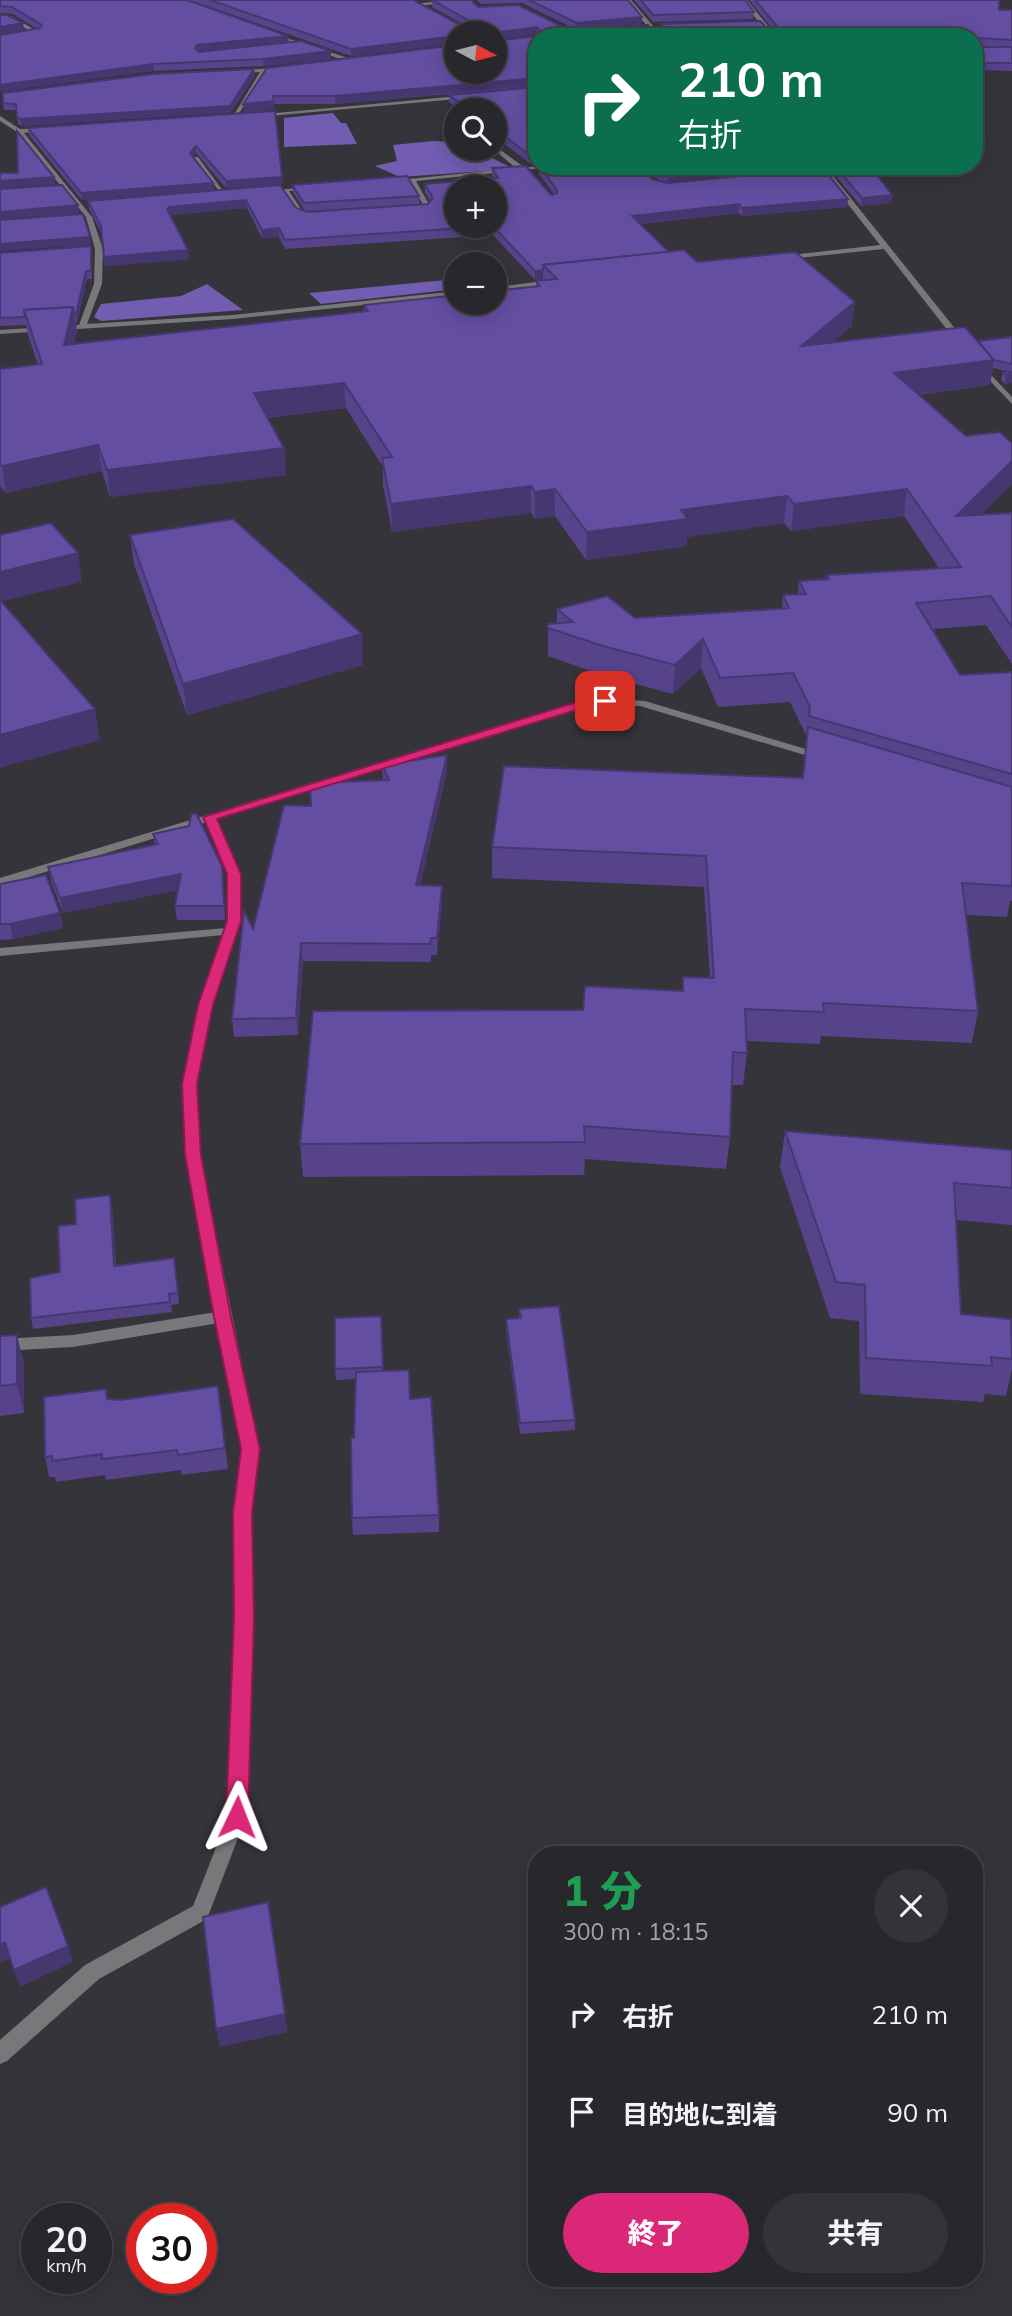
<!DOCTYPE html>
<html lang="ja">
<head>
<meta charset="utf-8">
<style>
	body { margin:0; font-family:Mulish,"Noto Sans JP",sans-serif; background:#343338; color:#f1f3f6; height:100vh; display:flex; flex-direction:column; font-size:26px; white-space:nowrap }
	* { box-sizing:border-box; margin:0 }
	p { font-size:23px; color:#a5a5a9 }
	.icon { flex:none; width:38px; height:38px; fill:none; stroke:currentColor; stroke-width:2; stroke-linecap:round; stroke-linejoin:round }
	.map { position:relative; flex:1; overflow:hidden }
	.panel { position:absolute; left:528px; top:1846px; width:455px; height:441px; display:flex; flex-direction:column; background:#28272c; border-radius:28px; box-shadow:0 4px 18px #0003,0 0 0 2px #444448 }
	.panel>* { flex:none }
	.top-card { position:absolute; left:528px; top:28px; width:455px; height:147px; border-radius:28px; box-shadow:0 4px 18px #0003,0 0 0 2px #444448; background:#0b6e4f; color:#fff; overflow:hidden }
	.needle { width:46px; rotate:97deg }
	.fabs { position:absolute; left:444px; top:21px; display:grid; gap:14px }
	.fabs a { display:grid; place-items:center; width:63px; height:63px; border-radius:50%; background:#28272c; box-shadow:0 4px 18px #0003,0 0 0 2px #444448; font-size:35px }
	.speed { position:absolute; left:21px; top:2203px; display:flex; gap:14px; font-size:35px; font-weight:700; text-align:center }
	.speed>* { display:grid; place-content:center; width:91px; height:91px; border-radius:50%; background:#28272c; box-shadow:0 4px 18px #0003,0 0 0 2px #444448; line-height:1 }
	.speed small { font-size:18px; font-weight:400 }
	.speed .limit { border:10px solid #d22; background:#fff; color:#111 }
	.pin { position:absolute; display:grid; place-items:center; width:60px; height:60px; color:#fff; margin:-30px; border-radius:14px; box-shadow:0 4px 10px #0006 }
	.me { position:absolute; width:77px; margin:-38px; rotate:2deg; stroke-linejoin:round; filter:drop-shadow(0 0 5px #0008) }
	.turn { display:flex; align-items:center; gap:24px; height:147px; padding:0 35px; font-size:32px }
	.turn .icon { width:91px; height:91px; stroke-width:2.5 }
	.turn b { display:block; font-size:49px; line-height:60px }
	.round { display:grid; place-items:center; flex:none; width:74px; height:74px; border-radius:37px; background:#343338 }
	.overview { display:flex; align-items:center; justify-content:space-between; height:119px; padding:0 35px }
	h1 { font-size:42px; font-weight:800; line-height:52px; color:#1e9e55 }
	.action { display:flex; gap:14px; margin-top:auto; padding:14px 35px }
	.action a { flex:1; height:80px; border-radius:42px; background:#db2777; color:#fff; font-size:28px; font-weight:800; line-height:80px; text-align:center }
	.action a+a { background:#343338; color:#f1f3f6 }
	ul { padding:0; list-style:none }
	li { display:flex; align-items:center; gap:21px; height:98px; padding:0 35px }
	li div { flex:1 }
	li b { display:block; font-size:26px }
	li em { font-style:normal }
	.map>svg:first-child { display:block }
</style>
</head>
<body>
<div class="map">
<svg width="1012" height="2316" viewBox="0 0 1012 2316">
	<rect width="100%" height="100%" fill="#35343a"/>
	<g fill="#725db2">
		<polygon points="333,113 341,123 346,123 357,144 284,147 284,118"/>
		<polygon points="433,141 457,142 457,149 486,155 514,169 400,177 375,166 397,161 393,145"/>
		<polygon points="457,279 457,289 321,304 309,293"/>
		<polygon points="207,284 243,310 101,321 94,317 101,304 181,296"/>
	</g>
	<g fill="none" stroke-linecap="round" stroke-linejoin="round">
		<g fill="#78777a" fill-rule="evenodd">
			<polygon points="450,0 475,0 417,6 414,4"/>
			<polygon points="625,0 631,0 653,26 682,26 655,29 662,37 656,37 650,30 631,30 633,27 647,26"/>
			<polygon points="741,0 747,0 777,37 771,37"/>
			<polygon points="0,16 12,16 40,33 0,41 0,37 32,32 9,19 0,20"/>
			<polygon points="268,32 351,59 364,60 349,62 268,34"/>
			<polygon points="284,67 286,70 266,72 236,118 232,118 260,72 238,74 236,71"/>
			<polygon points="470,95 468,98 258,117 255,115"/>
			<polygon points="0,116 20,129 47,128 45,131 24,133 92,217 103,249 102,284 87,324 233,315 457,291 457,295 233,319 0,334 0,330 79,325 94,284 95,249 86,217 17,132 0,121"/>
			<path d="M495,146l29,21 40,-1 -148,15 15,27c-5,3 -17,4 -22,1l15,-3 -14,-24 -17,1 -3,-2 126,-13 -23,-19z"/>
			<polygon points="194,157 198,157 226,195 222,195"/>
			<polygon points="818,166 825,166 965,341 965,345 959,345 884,249 779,260 782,256 880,245"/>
			<polygon points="312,187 310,190 289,191 303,212 314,215 312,218 299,215 283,192 264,193 261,191"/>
			<polygon points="553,280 557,282 556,284 495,291 495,287"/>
			<polygon points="979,362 1012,397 1012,404 976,366 976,362"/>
			<polygon points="605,698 645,701 826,755 827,757 826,759 818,759 640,706 605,704 579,708 217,819 240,874 240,921 212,1005 197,1084 200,1155 259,1449 251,1513 253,1618 246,1817 207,1919 99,1979 7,2061 0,2064 0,2040 85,1965 193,1906 228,1817 235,1618 235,1513 243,1449 219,1323 73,1347 0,1351 0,1339 73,1335 216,1312 186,1155 183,1084 200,1005 223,935 0,956 0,948 226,928 228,921 228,874 207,822 0,886 0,878 574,703"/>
		</g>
	</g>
	<g fill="#56438a">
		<polygon points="0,0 288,36 289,42 331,51 331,59 264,66 154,71 37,29 13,14 0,13"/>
		<polygon points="190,0 413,0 466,28 470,28 432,7 432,0 478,7 561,32 661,32 661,24 770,31 774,31 749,0 999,0 999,10 1012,10 1012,71 975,70 975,37 537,37 537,86 335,104 274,104 274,109 244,112 267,68 537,36 538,35 537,34 457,33 457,43 351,56"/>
		<polygon points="477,0 628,0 642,24 577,30 522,3 481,4"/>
		<polygon points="634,0 745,0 754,12 753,19 653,22"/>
		<polygon points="254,69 255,76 231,112 21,126 18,124 16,110 4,110 3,103"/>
		<polygon points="537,87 537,164 531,164 495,137 495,110 460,110 449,102 449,95"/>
		<polygon points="275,111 283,184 226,188 196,153 193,157 213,183 214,190 82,200 29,135 28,128"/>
		<polygon points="539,166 652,179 668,183 848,199 847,207 742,216 738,213 640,224 669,252 852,326 832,342 978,341 1012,337 1012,383 1005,384 1001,380 1003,371 1009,372 993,368 990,385 919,395 966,436 1012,443 1012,484 981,515 1012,513 1012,664 986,625 933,629 960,675 1012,672 1012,901 1010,901 1007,917 966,915 978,1011 972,1043 821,1036 820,1044 746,1041 747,1053 743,1085 732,1085 730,1137 726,1169 585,1159 584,1175 303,1177 300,1144 583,1010 682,991 683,977 710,978 704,887 492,878 492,847 802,778 807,737 790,702 718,707 701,668 673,694 602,675 548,656 548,628 557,623 557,609 635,618 782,608 783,595 798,594 799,581 826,579 827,575 939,568 904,516 791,531 784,523 687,537 686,546 586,560 555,516 535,519 531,513 392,532 383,485 383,467 346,408 268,418 284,448 286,475 110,497 102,471 6,493 0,486 0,369 38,365 28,335 26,325 0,326 0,253 92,254 92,279 87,279 77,322 76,323 77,332 74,343 364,312 364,305 536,286 536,281 543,280 543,279 535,280 493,235 285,249 279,237 262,238 247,208 170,215 189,259 105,266 102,234 89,209 88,201 280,185 296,208 308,212 428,204 430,201 425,192 425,184 493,179 492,177 492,168 551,195 554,194 539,174"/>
		<polygon points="648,166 801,166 668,182 659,181"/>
		<polygon points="827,166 870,166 892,195 891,203 861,206"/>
		<polygon points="292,185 419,196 420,204 305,211 293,192"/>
		<polygon points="130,535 363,665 187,715 134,564"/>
		<polygon points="382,765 447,772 420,885 442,886 442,903 437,955 431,955 431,962 303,961 298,1035 234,1037 232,1019 253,929 311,806 383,780"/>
		<polygon points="153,834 222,866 225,920 177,920 175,906 178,890 63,913 51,882 48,867 155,845"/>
		<polygon points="0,884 60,913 63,928 13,939 0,940"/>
		<polygon points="785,1131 1012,1150 1012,1225 956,1220 961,1314 1012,1330 1012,1369 1006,1396 985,1394 983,1402 860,1394 859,1321 830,1318 780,1167"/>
		<polygon points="112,1206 116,1265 176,1269 179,1304 171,1305 172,1312 33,1329 31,1318 60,1272 76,1224"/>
		<polygon points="519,1309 575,1420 575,1430 520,1434 506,1329 506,1319 519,1318"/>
		<polygon points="381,1316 383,1371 410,1399 439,1515 439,1532 353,1535 352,1518 356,1379 336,1380 335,1369"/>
		<polygon points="17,1335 24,1365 24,1413 0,1416 0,1336"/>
		<polygon points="218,1386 228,1469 181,1475 181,1470 106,1480 105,1475 56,1482 55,1477 49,1477 45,1457 106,1389 108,1399 121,1400"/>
	</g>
	<g fill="#463771">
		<polygon points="642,17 642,24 577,30 577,23"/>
		<polygon points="23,23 24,31 0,34 0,27"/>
		<polygon points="561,26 561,33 549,35 549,28"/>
		<polygon points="537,27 537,34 495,40 495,33"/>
		<polygon points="288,36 289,43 198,52 195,48 197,45"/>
		<polygon points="457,36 457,43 351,56 351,49"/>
		<polygon points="331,51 331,59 264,66 263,59"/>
		<polygon points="153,64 154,71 0,92 0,85"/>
		<polygon points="254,69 255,76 231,112 21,126 20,119"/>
		<polygon points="537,78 537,85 335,104 335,96"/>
		<polygon points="274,101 274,109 244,112 243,104"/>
		<polygon points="196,146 196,153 191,160 190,153"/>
		<polygon points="734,166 801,166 668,182 669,174"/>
		<polygon points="54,177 55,184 0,188 0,181"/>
		<polygon points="282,177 283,184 226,188 226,181"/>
		<polygon points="213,183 214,190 82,200 81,193"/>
		<polygon points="892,195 891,203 861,206 862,198"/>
		<polygon points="848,199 847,207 742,216 742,208"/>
		<polygon points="246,200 247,208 170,215 167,209 169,207"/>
		<polygon points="739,204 738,213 631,224 632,216"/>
		<polygon points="78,205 79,213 0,219 0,212"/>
		<polygon points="279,228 279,237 262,238 262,230"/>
		<polygon points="90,237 91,245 0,251 0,244"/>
		<polygon points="91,246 92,254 92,279 91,271"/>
		<polygon points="188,250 189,259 105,266 104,257"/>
		<polygon points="543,270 543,279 535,280 535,271"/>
		<polygon points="86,271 87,279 77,322 76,314"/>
		<polygon points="855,302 852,326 798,371 801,346"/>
		<polygon points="73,307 77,332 67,370 64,345"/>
		<polygon points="994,360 990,385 891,398 894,373"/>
		<polygon points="1012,374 1012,383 1005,384 1006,375"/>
		<polygon points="344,383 346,408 256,419 254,393"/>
		<polygon points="98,445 102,471 6,493 2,466"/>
		<polygon points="284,448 286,475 110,497 107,470"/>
		<polygon points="1012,461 1012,484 952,544 956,516"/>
		<polygon points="531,486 531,513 392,532 391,504"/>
		<polygon points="555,489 555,516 535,519 535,492"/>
		<polygon points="907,489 904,516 791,531 794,504"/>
		<polygon points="787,496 784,523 687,537 686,546 586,560 587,532 681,510"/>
		<polygon points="78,553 82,582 0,602 0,572"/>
		<polygon points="362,634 363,665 187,715 183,684"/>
		<polygon points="703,639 701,668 673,694 675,665"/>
		<polygon points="95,709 100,740 0,768 0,735"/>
		<polygon points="447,755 447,772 416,902 416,885"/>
		<polygon points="181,874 183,889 63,913 60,898"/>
		<polygon points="442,886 442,903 437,955 437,938"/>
		<polygon points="60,913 63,928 13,939 10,924"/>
		<polygon points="301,943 303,961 298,1035 296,1018"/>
		<polygon points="110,1195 112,1206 116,1276 114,1266"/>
		<polygon points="17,1335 24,1365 24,1413 17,1384"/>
		<polygon points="5,1943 10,1959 0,1963 0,1944"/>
		<polygon points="68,1946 73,1962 20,1987 14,1970"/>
		<polygon points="285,2014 288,2032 220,2047 216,2029"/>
	</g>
	<g fill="#644ea1" stroke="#463771" stroke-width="2" fill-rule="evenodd">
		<polygon points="0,0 187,0 288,36 197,45 195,48 199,52 301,41 331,51 263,59 153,64 0,85 0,35 40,28 42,25 12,7 0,6"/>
		<polygon points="210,0 413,0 466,28 476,27 475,24 432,0 471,0 478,7 518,5 561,26 549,28 551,32 648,25 654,32 662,32 665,30 661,24 760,21 770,31 780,30 755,0 999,0 999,10 1012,10 1012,40 976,38 975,44 975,37 901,37 900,36 869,37 537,37 537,78 335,96 273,96 274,101 243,104 267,68 457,45 457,72 495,72 495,41 537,36 540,30 537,27 493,33 457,33 457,36 351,49"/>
		<polygon points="529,0 628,0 642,17 577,23"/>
		<polygon points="641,0 745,0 754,12 653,15"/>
		<polygon points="0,15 7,15 23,23 0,27"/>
		<rect x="975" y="47" width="37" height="16"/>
		<polygon points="254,69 230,106 20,119 17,117 16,104 3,103 3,93 154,74"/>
		<polygon points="537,87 537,156 531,156 495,129 495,110 470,110 449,95"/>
		<polygon points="275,111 282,177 226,181 196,146 190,153 213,183 81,193 28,128"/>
		<polygon points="17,131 54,177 0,181 0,173 18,173"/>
		<path d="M526,166l25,29 6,-2v-3l-17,-24h101l11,13 16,4 155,-15 25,31 -106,9 -3,-4 -107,12 37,36 -126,13v5l-8,1 -42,-45 -208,14 -6,-12 -17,2 -16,-30 -77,7 -2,2 21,41 -84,7 -3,-31 -13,-25 192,-16 16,23 12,4 120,-8 5,-6 -8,-14 73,-6 -6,-10zM457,187h38v39h-38z"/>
		<polygon points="655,166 734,166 669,174 660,172"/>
		<polygon points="835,166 870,166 892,195 862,198"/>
		<polygon points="407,176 419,196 304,203 292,185"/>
		<polygon points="62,185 78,205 0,212 0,189"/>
		<polygon points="83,214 90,237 0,244 0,220"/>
		<polygon points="91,246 91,271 86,271 76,314 74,315 73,307 24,310 25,317 0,318 0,253"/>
		<polygon points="684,250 697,262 795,252 855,302 801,346 965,327 994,360 894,373 966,436 1000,432 1012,443 1012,461 956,516 1012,513 1012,627 991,596 916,603 960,675 1012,672 1012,774 809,716 810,707 793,673 720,678 703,639 675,665 603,646 548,628 548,624 573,622 557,609 607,596 635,618 789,608 783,595 806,594 799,581 829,579 827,575 961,567 907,489 794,504 787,496 681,510 688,519 587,532 555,489 535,492 531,486 391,504 382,458 392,457 344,383 254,393 284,448 107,470 98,445 2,466 0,465 0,369 42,364 24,310 73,307 64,345 368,311 364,305 457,295 457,303 495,303 495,291 540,286 536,281 557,279 543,265"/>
		<polygon points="1012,337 1012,364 994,360 978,341"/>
		<polygon points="1003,371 1012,372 1012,374 1006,375"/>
		<polygon points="233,519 362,634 183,684 130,535"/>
		<polygon points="51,523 78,553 0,572 0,535"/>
		<polygon points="0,600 95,709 0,735"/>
		<polygon points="808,727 1012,787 1012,886 962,883 978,1011 823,1003 824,1012 745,1009 747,1053 733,1052 730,1137 584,1126 585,1142 300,1144 313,1011 583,1010 585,986 683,991 683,977 714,978 706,856 492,847 504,766 803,778"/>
		<polygon points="447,755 416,885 442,886 437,938 431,938 430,944 301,943 296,1018 232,1019 244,911 253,929 284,805 311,806 310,783 389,780 382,765"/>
		<polygon points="196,813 222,866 224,906 175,906 181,874 60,898 48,867 158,844 153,834 189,826 191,815"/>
		<polygon points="46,875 60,913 10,924 0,924 0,884"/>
		<polygon points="785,1131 1012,1150 1012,1188 954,1183 961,1314 1011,1319 1012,1359 991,1357 992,1366 866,1358 865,1285 836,1282"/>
		<polygon points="110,1195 114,1266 174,1258 178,1293 169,1294 170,1302 31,1318 30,1278 60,1272 58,1226 76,1224 75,1199"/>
		<polygon points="559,1306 575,1420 520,1423 506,1319 521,1318 519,1309"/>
		<polygon points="381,1316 383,1367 335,1369 335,1318"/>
		<polygon points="17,1335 17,1384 0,1386 0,1336"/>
		<polygon points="409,1370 410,1399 431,1397 439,1515 352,1518 351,1438 354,1438 356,1372"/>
		<polygon points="218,1386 225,1448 178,1455 177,1450 102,1459 102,1454 52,1461 52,1456 45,1457 44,1397 106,1389 107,1399 121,1400"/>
		<polygon points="46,1887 68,1946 14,1970 5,1943 0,1944 0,1907"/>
		<polygon points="268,1902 285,2014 216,2029 203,1917"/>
	</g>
	<polygon fill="#db2777" stroke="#8e194d" stroke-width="2" points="605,697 611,701 609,703 580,709 217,819 241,874 241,921 213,1005 197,1084 201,1155 231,1317 260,1449 252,1513 254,1618 248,1817 245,1824 237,1827 229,1824 226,1817 234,1618 233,1513 241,1449 214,1317 185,1155 182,1084 198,1005 227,921 227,874 203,817 574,703"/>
</svg>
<div class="fabs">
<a><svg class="needle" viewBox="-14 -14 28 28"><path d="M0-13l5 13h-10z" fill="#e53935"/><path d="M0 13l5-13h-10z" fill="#a5a5a9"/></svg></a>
<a><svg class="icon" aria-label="search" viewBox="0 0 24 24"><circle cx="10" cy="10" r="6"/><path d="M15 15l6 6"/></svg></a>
<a>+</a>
<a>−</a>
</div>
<div class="speed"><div>20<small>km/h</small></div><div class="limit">30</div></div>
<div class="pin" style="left:605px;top:701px;background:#d93025"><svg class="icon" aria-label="arrive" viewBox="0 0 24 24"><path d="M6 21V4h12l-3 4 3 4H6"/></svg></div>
<svg class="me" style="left:237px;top:1817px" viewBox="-20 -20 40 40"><path d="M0-17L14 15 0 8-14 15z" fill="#db2777" stroke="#fff" stroke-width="4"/></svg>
<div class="top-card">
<div class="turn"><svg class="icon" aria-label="right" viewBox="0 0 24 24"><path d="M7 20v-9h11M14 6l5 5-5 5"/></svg><div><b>210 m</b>右折</div></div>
</div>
<section class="panel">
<div class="overview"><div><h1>1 分</h1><p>300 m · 18:15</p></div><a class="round"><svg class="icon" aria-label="close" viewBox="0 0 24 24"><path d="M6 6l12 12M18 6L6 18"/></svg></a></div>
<ul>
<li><svg class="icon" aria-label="right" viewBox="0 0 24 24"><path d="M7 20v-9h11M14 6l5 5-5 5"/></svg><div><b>右折</b></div><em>210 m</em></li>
<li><svg class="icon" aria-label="arrive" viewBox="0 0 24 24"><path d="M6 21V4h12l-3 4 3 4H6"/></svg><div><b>目的地に到着</b></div><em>90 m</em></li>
</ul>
<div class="action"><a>終了</a><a>共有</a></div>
</section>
</div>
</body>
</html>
